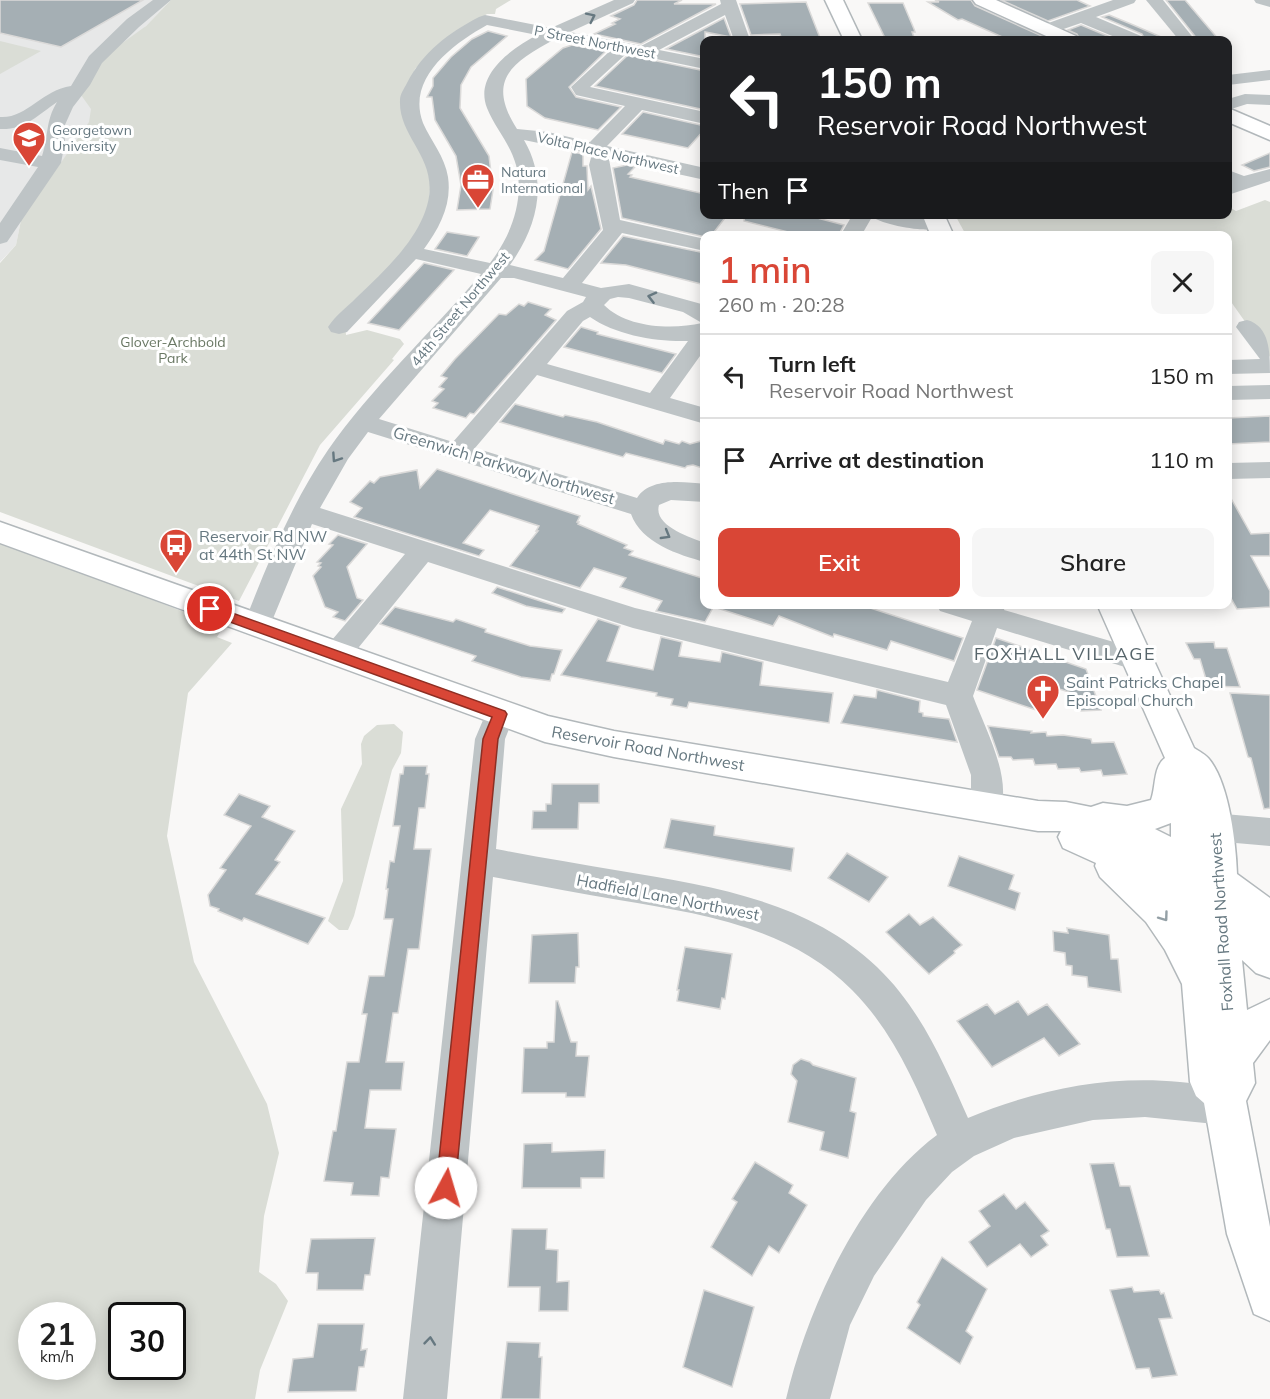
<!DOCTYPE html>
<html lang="en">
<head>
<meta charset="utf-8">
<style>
	body { margin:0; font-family:Mulish,sans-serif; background:#f6f6f6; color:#222; height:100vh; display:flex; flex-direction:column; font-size:22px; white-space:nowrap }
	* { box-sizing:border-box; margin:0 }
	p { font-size:20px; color:#767676 }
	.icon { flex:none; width:33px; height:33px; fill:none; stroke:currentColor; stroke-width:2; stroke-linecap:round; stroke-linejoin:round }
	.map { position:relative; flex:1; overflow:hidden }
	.panel { position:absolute; left:700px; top:231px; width:532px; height:378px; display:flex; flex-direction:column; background:#fff; border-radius:12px; box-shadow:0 3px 15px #0003 }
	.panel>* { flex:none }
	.hud { position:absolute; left:700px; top:36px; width:532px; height:183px; border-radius:12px; box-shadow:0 3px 15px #0003; background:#202124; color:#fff; overflow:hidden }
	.speed { position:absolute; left:18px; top:1302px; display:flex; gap:12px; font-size:30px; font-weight:700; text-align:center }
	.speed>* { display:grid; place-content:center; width:78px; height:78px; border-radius:50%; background:#fff; box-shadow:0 3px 15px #0003; line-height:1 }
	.speed small { font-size:15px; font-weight:400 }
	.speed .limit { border:3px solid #111; border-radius:9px; background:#fff; color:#111 }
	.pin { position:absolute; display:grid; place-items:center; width:51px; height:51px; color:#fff; margin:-26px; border:3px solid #fff; border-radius:50%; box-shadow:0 2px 6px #0007 }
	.me { position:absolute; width:66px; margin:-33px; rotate:6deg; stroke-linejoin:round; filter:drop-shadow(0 0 4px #0008) }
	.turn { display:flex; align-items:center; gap:21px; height:126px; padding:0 18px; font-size:27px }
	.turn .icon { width:78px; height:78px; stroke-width:2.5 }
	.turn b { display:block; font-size:42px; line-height:51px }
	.then { display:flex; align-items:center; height:57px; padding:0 18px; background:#0003; gap:12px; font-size:22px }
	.round { display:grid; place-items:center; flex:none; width:63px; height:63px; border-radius:12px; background:#f6f6f6 }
	.head { display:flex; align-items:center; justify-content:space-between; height:102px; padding:0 18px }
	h1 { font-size:36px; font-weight:600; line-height:45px; color:#d94636 }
	.action { display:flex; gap:12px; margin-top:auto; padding:12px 18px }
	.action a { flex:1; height:69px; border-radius:12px; background:#d94636; color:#fff; font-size:24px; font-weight:600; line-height:69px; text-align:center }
	.action a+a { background:#f6f6f6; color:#222 }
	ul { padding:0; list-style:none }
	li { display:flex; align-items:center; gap:18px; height:84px; padding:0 18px; border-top:2px solid #e0e0e0 }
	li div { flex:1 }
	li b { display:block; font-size:22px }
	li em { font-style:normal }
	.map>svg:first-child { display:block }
</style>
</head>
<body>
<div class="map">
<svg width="1270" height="1399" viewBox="0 0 1270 1399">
	<rect width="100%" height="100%" fill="#f9f8f7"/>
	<polygon fill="#e7e8e8" points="0,0 171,0 145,27 95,114 21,220 16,245 0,262"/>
	<g fill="#daddd6" fill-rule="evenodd">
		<polygon points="171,0 511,0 496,9 495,14 487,14 438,45 415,69 405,100 432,170 427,218 395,262 344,310 346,335 367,330 400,339 404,344 392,359 394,360 320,445 239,601 0,512 0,263 16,245 21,220 89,122 91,109 81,95 96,62 146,26"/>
		<polygon points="0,41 41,51 0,74"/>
		<polygon points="1265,200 1270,202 1270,357 1229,299 1228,236 966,235 955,215 1228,214 1229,207 1236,211"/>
		<path d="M0,541l223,86 -6,10 15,6 -44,50 -21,143 27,126 73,142 12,49 -15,63 -5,56 17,12 12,17 -28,69 -5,29h-255zM32,1316h50v50h-50zM122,1316h50v50h-50z"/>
		<polygon points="394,724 403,732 401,753 392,770 354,916 348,930 339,930 328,921 343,881 341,809 362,764 361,744 364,736 377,725"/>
	</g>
	<g fill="#a5afb4" stroke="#dbdad9" stroke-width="1.5">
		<polygon points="0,0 143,0 61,47 0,33"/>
		<polygon points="637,0 682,0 674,4 716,4 641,44 594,34 615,24 612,23 620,19 611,16 634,5"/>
		<polygon points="935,0 971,0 975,6 1051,40 1009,40 962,19 958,20 928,2 939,2"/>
		<polygon points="1001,0 1077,0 1090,6 1048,21"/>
		<polygon points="1166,0 1185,0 1219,40 1198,40"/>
		<polygon points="806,2 820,38 782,40 780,34 751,35 740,4"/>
		<polygon points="868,3 903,3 914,29 915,32 912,32 915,40 886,40"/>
		<polygon points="1109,15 1131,24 1168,40 1145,40 1142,34 1102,17"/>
		<polygon points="724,18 731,37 705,32 705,57 666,49"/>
		<polygon points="1081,25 1117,40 1080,40 1077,34 1068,30"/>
		<polygon points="488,31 507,36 471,67 461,85 460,108 489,156 493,190 490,209 457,210 461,185 456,156 435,120 432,97 427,97 433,86 433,78 451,57 472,39"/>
		<polygon points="572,45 606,51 569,87 576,97 621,107 598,130 545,118 527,106 526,79 563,48"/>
		<polygon points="628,55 705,71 705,110 595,86"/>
		<polygon points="643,112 705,126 705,129 688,148 622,134"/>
		<polygon points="572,152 583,154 583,166 587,166 587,168 588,190 591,186 601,229 568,269 535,260 544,251"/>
		<polygon points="1270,153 1270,167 1254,171 1242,165"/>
		<polygon points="627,165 635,167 628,174 632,175 630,177 705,194 705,214 728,214 711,236 705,237 622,218 613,168"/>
		<polygon points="745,214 802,214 844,225 838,236 804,236 744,221"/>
		<polygon points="447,232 479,237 467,256 435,249"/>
		<polygon points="623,236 705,253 705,285 626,265 601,263"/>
		<polygon points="424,263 454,270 399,330 368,323"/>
		<polygon points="528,302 551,309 545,315 556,320 474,414 470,413 466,418 433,408 438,403 432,401 444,389 439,387 447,378 441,376 455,359 499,314 506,315 519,304 524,306"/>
		<polygon points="581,327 598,332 597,334 676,354 662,373 564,347"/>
		<polygon points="515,404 563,417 565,415 597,422 663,444 665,440 679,444 682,441 690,444 701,441 705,448 705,469 693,465 687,466 685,468 626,453 623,457 500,422"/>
		<polygon points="1270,416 1270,442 1228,444 1228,418"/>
		<polygon points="437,469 580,516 577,522 579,522 578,524 627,545 624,548 633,551 629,555 705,579 705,604 715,604 705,622 656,611 662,601 620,587 626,578 594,568 580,588 510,566 538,531 536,531 539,526 490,510 463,543 484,550 479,556 354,517 362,508 350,502 370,481 374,483 380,477 417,470 420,488"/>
		<polygon points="1228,493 1251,534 1270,533 1270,556 1251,556 1270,591 1270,607 1237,609 1228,593"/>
		<polygon points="338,535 367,544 347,567 357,598 363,600 345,621 333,617 338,612 325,607 313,576 321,567 318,566 321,563 317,562 333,545 329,544"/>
		<polygon points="497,587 565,609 562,613 526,606 492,593"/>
		<polygon points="718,604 858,604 963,638 954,661 891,641 887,650 834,634 833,637 779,616 773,626 717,608"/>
		<polygon points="395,607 453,622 456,619 486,629 485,632 530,646 562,650 554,674 552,674 550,681 521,677 472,661 476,656 380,624"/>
		<polygon points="598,619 620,626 607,661 653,670 661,637 682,642 679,656 720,662 722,652 763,662 760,685 833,693 829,723 689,702 687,708 671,705 673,699 656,696 657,693 561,675"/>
		<polygon points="996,638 1086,669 1101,710 1081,711 1075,694 1047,685 1039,711 977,690"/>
		<polygon points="1214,642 1215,648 1227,648 1240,687 1208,686 1200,659 1194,659 1186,643"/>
		<polygon points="877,690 920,701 919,712 923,713 923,716 949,719 957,742 841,723 854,695 876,698"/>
		<polygon points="1230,693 1270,695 1270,808 1264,809 1251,758 1248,757"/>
		<polygon points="988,726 1032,731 1031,733 1046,732 1047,736 1063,735 1091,739 1092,743 1114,742 1127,774 1103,776 1101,770 1081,772 1079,768 1058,769 1056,764 1035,765 1033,759 1013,760 1011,757 999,757"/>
		<polygon points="404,766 427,766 426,774 429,774 425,808 419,808 414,849 431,849 419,949 408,949 398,1013 393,1013 386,1062 404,1062 401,1090 370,1090 365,1128 396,1129 389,1178 381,1177 379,1196 351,1195 353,1183 324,1181 333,1131 336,1131 347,1062 359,1062 367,1014 362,1014 369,976 384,976 393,919 384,919 388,889 386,889 390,861 394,862 400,826 393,826 400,774 403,774"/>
		<polygon points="552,784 599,784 599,803 579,803 578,829 532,829 533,811 546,811 546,804 551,804"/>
		<polygon points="239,794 270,806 262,817 295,831 275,860 280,862 256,894 325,918 308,944 244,918 242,921 218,911 219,909 210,906 208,895 226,870 220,868 251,826 224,815"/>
		<polygon points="671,819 715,826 714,835 794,848 791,871 664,848"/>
		<polygon points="847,853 888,877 869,902 828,878"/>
		<polygon points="959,856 1014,875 1009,889 1020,893 1015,910 948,886"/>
		<polygon points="909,914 920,925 933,917 962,945 954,951 955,953 929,974 886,932"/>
		<polygon points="1067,928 1109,935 1111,959 1118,959 1121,992 1088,987 1087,977 1072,975 1072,966 1066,965 1065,953 1054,951 1053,931 1068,933"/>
		<polygon points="578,933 579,967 576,967 575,983 529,983 532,935"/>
		<polygon points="685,947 732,954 725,999 722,998 720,1009 677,1001 679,990 677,990"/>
		<polygon points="556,1001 558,1001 571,1042 577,1042 576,1056 589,1056 585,1097 566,1097 566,1093 522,1093 524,1048 547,1048 547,1042 554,1042"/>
		<polygon points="1018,1001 1028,1015 1047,1004 1080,1044 1059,1056 1044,1038 992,1067 957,1021 987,1004 995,1014"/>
		<polygon points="801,1059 810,1062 813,1065 856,1078 850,1111 856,1113 848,1158 820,1150 824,1132 788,1122 797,1081 791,1074 793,1065"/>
		<polygon points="552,1143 552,1152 605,1150 604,1178 581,1178 581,1188 522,1188 524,1144"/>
		<polygon points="755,1162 793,1185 789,1193 807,1205 779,1253 769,1246 752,1276 711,1247 737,1202 732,1199"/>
		<polygon points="1114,1163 1120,1186 1130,1186 1149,1256 1117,1257 1110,1229 1106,1229 1090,1164"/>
		<polygon points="1004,1194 1016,1209 1025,1202 1049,1231 1041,1236 1048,1245 1031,1257 1020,1244 987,1267 969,1242 990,1226 979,1211"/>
		<polygon points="512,1229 547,1229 546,1249 558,1250 557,1282 569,1281 568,1311 539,1311 540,1287 508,1287"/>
		<polygon points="375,1238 370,1275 365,1275 363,1290 317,1290 318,1273 306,1273 311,1239"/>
		<polygon points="942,1257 987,1289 966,1331 973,1337 960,1364 907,1328 920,1305 917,1302"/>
		<polygon points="1132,1287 1134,1292 1159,1290 1161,1294 1164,1293 1172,1318 1159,1319 1177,1375 1152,1378 1149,1368 1136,1369 1110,1290"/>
		<polygon points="704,1290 754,1307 732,1387 683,1367"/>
		<polygon points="318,1324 364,1324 361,1350 367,1349 364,1367 359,1367 356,1391 288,1392 293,1359 313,1357"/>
		<polygon points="507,1342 540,1343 539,1357 542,1357 540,1399 501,1399"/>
	</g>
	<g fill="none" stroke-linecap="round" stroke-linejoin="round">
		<g stroke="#b2b8bb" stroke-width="3">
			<g id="major">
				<polygon points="825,0 843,0 862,40 844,40"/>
				<polygon points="973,0 996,0 1076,36 1078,40 1055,40 976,4"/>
				<polygon points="1228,108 1270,126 1270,140 1228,122"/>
				<polygon points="922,214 944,214 954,236 931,236"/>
				<path d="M0,522l548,194 66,15 424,70 28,1 25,5 12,-4 24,3 24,-6c5,-13 2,-33 14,-42l-68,-154h31l66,144c5,3 12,7 15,11 20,24 27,84 28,115l33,24v80l-14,-5 -14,-13 5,50 23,-11v41l-17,23 2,20 -9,18 24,126v94l-16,-7 -27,-80 -23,-131 -8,-7 -6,-14 -8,-98 -17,-34 -19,-28 -46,-45 -5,-11 1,-3 -33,-15 -5,-11 3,-6h-23l-424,-74 -69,-15 -545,-199zM1171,823v14l-16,-8z"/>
			</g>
		</g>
		<g fill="#bec4c6" fill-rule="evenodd">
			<path d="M153,0h18l-32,27 -37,36 -12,22 -17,22 -9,20 1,15 -4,21 -54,79 -7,2v-21l38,-56 -38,-7v-12l42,8c7,-21 3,-34 15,-54 -19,13 -32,28 -57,27v-12c26,2 42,-27 71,-31l18,-30 38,-37z"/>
			<path d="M614,0h21l-2,3 -63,29 71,14 80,-42 -1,-4h16l14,40h-16l-9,-25 -66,35 46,9v10l-78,-16 -37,34 115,25v12l-63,-14 -35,36 98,22v12l-96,-21 11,61 85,19v12l-83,-18 -40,50 19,5 28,-4 76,21v44l-35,49 35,10v16l-168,-49 -62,73 162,50c13,-21 47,-16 68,-14v18l-34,-2 -12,5c-6,21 31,32 46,38v19c-26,-7 -64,-19 -74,-48l-263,-82 -20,27 -28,49 315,100 313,74 24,-61 -32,-10 -4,-7h70l-2,6 144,42 5,8 -5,8 -10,3 -141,-43 -24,68c12,33 42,86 25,119l-11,4 -11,-4 -5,-9v-31l-25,-70 -313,-77 -205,-66 -82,101 -10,3 -10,-3 -5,-8 5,-8 79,-93 -93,-30 -45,109 -10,3 -10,-3 -4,-7c24,-61 48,-122 85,-176 43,-62 104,-118 153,-176l-65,-15 -69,73 -8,2 -8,-2 -3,-5c7,-11 19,-20 28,-29 25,-24 53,-49 67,-81 24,-56 -25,-75 -23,-117 0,-6 4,-11 7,-17 16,-31 41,-50 72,-66l6,-2 66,13zM487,25l50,10c-26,14 -63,40 -50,73 8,20 23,35 29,57 9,34 -5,71 -26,98l-66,-14c16,-22 28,-45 24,-72 -3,-20 -17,-36 -25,-54 -17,-45 30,-79 64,-98zM555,39l56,11 -40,37 5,8 49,11 -35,36 -42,-10 -31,-3c-31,-49 -6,-66 38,-90zM524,140l68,14 -3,11 14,65 -40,48 -53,-13c27,-38 39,-82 14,-125zM501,278h13l72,19 -3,5 -16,9 -114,131 -74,-23zM618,297l11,1 54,14 19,11c-30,7 -75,5 -98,-18l6,-6zM590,317c26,18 66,25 98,24l-38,52 -103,-29 36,-43z"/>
			<polygon points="1113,0 1136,0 1134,3 1096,17 1141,36 1143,40 1122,40 1081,23 1046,35 1038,30 1040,26"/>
			<polygon points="1146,0 1163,0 1195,40 1179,40"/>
			<polygon points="1254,0 1270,0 1270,7 1256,3"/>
			<polygon points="1270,70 1270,80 1228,85 1228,75"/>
			<polygon points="1245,94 1270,95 1270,105 1247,104 1228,110 1228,99"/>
			<polygon points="1270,169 1270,181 1228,195 1228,170 1244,176"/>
			<path d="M853,214c30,0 62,-2 91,6l3,4 -3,4c-17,5 -57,-2 -72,-11l-11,19h-21z"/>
			<path d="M1247,320c23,6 23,33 23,53l-42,1v-14l32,-1 -24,-32 3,-5z"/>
			<polygon points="1270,385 1270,399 1228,400 1228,386"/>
			<polygon points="1270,462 1270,478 1228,479 1228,463"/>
			<path d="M500,702l11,4 4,8 -10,25 -9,110c41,8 83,15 125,22 90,15 188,30 256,96 44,42 67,97 91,151 68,-28 138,-43 212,-36 20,2 40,3 58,11l6,13 -6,13 -13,6 -80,-8 -52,3 -79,18 -40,18 -22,16 -26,28 -52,76 -24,49 -20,74h-44c21,-90 75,-208 151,-264 -22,-52 -44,-104 -85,-145 -62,-63 -150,-76 -233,-90 -42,-7 -84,-15 -126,-23l-46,522h-44l72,-660 14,-33z"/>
			<polygon points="1213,813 1270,818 1270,846 1213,841 1201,837 1197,827 1201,817"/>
		</g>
		<use href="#major" fill="#fff" fill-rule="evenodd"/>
	</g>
	<defs><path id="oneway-chevron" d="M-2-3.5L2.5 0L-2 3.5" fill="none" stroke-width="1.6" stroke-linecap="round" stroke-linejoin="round" transform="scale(1.5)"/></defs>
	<g stroke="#667880">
		<use href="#oneway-chevron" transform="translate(591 17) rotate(-26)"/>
		<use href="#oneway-chevron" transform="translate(652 297) rotate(-166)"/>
		<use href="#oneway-chevron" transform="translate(336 458) rotate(124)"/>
		<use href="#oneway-chevron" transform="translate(666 535) rotate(30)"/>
		<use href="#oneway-chevron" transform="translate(430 1341) rotate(-84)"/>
	</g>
	<use stroke="#94a0a6" href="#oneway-chevron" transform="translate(1164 917) rotate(54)"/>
	<polygon fill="#d94636" stroke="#8d2e23" stroke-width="1.5" points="210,605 505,711 507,714 498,739 455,1188 452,1195 446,1197 439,1195 436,1188 483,739 492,717 205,613 203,609 205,606"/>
	<defs>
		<g id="university-pin" transform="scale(1.725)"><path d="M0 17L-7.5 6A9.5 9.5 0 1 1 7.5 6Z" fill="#d94636" stroke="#fff"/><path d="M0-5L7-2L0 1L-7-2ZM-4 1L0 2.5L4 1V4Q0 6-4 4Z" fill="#fff"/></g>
		<g id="office-pin" transform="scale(1.725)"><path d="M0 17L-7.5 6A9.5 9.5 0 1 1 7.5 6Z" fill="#d94636" stroke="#fff"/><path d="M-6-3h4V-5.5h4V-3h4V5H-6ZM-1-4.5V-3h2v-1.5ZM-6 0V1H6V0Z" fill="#fff"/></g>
		<g id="bus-pin" transform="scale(1.725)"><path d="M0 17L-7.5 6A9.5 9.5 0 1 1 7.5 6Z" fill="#d94636" stroke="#fff"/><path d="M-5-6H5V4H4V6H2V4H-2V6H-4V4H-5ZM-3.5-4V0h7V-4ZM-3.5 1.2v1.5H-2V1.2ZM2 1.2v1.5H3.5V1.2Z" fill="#fff"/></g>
		<g id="church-pin" transform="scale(1.725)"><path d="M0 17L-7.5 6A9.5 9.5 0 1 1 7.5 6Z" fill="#d94636" stroke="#fff"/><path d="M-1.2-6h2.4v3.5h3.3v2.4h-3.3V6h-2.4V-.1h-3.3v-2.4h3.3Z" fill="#fff"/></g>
	</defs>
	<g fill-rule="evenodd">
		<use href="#university-pin" x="29" y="138"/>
		<use href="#office-pin" x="478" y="180"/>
		<use href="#bus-pin" x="176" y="545"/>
		<use href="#church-pin" x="1043" y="691"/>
	</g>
	<g text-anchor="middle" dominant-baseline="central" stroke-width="6" stroke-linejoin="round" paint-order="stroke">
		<g font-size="14" fill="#667880" stroke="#fff">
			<text transform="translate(595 42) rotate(11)">P Street Northwest</text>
			<text transform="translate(608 153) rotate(13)">Volta Place Northwest</text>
			<text transform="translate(460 309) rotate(-50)">44th Street Northwest</text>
		</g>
		<g font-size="14" fill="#667880" stroke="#fff" text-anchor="start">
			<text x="52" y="130">Georgetown<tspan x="52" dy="16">University</tspan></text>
			<text x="501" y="172">Natura<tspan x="501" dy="16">International</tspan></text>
		</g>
		<g font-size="14" fill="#6a7864" stroke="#fff">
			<text x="173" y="342">Glover-Archbold<tspan x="173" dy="16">Park</tspan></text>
		</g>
		<g font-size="16" fill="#667880" stroke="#fff">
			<text transform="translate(504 465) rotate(17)">Greenwich Parkway Northwest</text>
			<text transform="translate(648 748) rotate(10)">Reservoir Road Northwest</text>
			<text transform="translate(668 897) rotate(11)">Hadfield Lane Northwest</text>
			<text transform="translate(1221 922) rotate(-94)">Foxhall Road Northwest</text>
		</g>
		<g font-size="16" fill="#667880" stroke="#fff" text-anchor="start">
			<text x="199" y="536">Reservoir Rd NW<tspan x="199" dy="18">at 44th St NW</tspan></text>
			<text x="1066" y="682">Saint Patricks Chapel<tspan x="1066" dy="18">Episcopal Church</tspan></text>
		</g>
		<g font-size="18" letter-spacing="1.5" fill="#57656b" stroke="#fff">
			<text x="1065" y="653">FOXHALL VILLAGE</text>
		</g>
	</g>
</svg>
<div class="speed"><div>21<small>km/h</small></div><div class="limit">30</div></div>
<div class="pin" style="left:210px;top:609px;background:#d93025"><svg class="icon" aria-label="arrive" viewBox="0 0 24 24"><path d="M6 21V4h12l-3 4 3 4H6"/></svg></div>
<svg class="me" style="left:446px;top:1188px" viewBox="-20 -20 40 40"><circle r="19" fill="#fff"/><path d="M0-13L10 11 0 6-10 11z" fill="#d94636"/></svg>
<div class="hud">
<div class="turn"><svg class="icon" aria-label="left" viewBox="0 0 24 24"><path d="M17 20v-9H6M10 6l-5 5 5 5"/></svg><div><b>150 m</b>Reservoir Road Northwest</div></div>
<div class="then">Then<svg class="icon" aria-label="arrive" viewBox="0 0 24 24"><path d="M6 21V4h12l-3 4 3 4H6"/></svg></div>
</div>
<section class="panel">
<div class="head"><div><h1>1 min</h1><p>260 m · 20:28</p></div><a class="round"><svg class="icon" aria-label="close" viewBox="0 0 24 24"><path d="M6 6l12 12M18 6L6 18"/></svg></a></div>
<ul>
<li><svg class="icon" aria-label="left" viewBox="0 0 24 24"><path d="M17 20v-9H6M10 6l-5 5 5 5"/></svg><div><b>Turn left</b><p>Reservoir Road Northwest</p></div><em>150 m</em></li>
<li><svg class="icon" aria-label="arrive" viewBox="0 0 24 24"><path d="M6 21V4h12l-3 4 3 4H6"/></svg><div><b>Arrive at destination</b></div><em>110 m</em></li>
</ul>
<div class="action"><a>Exit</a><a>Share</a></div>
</section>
</div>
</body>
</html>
